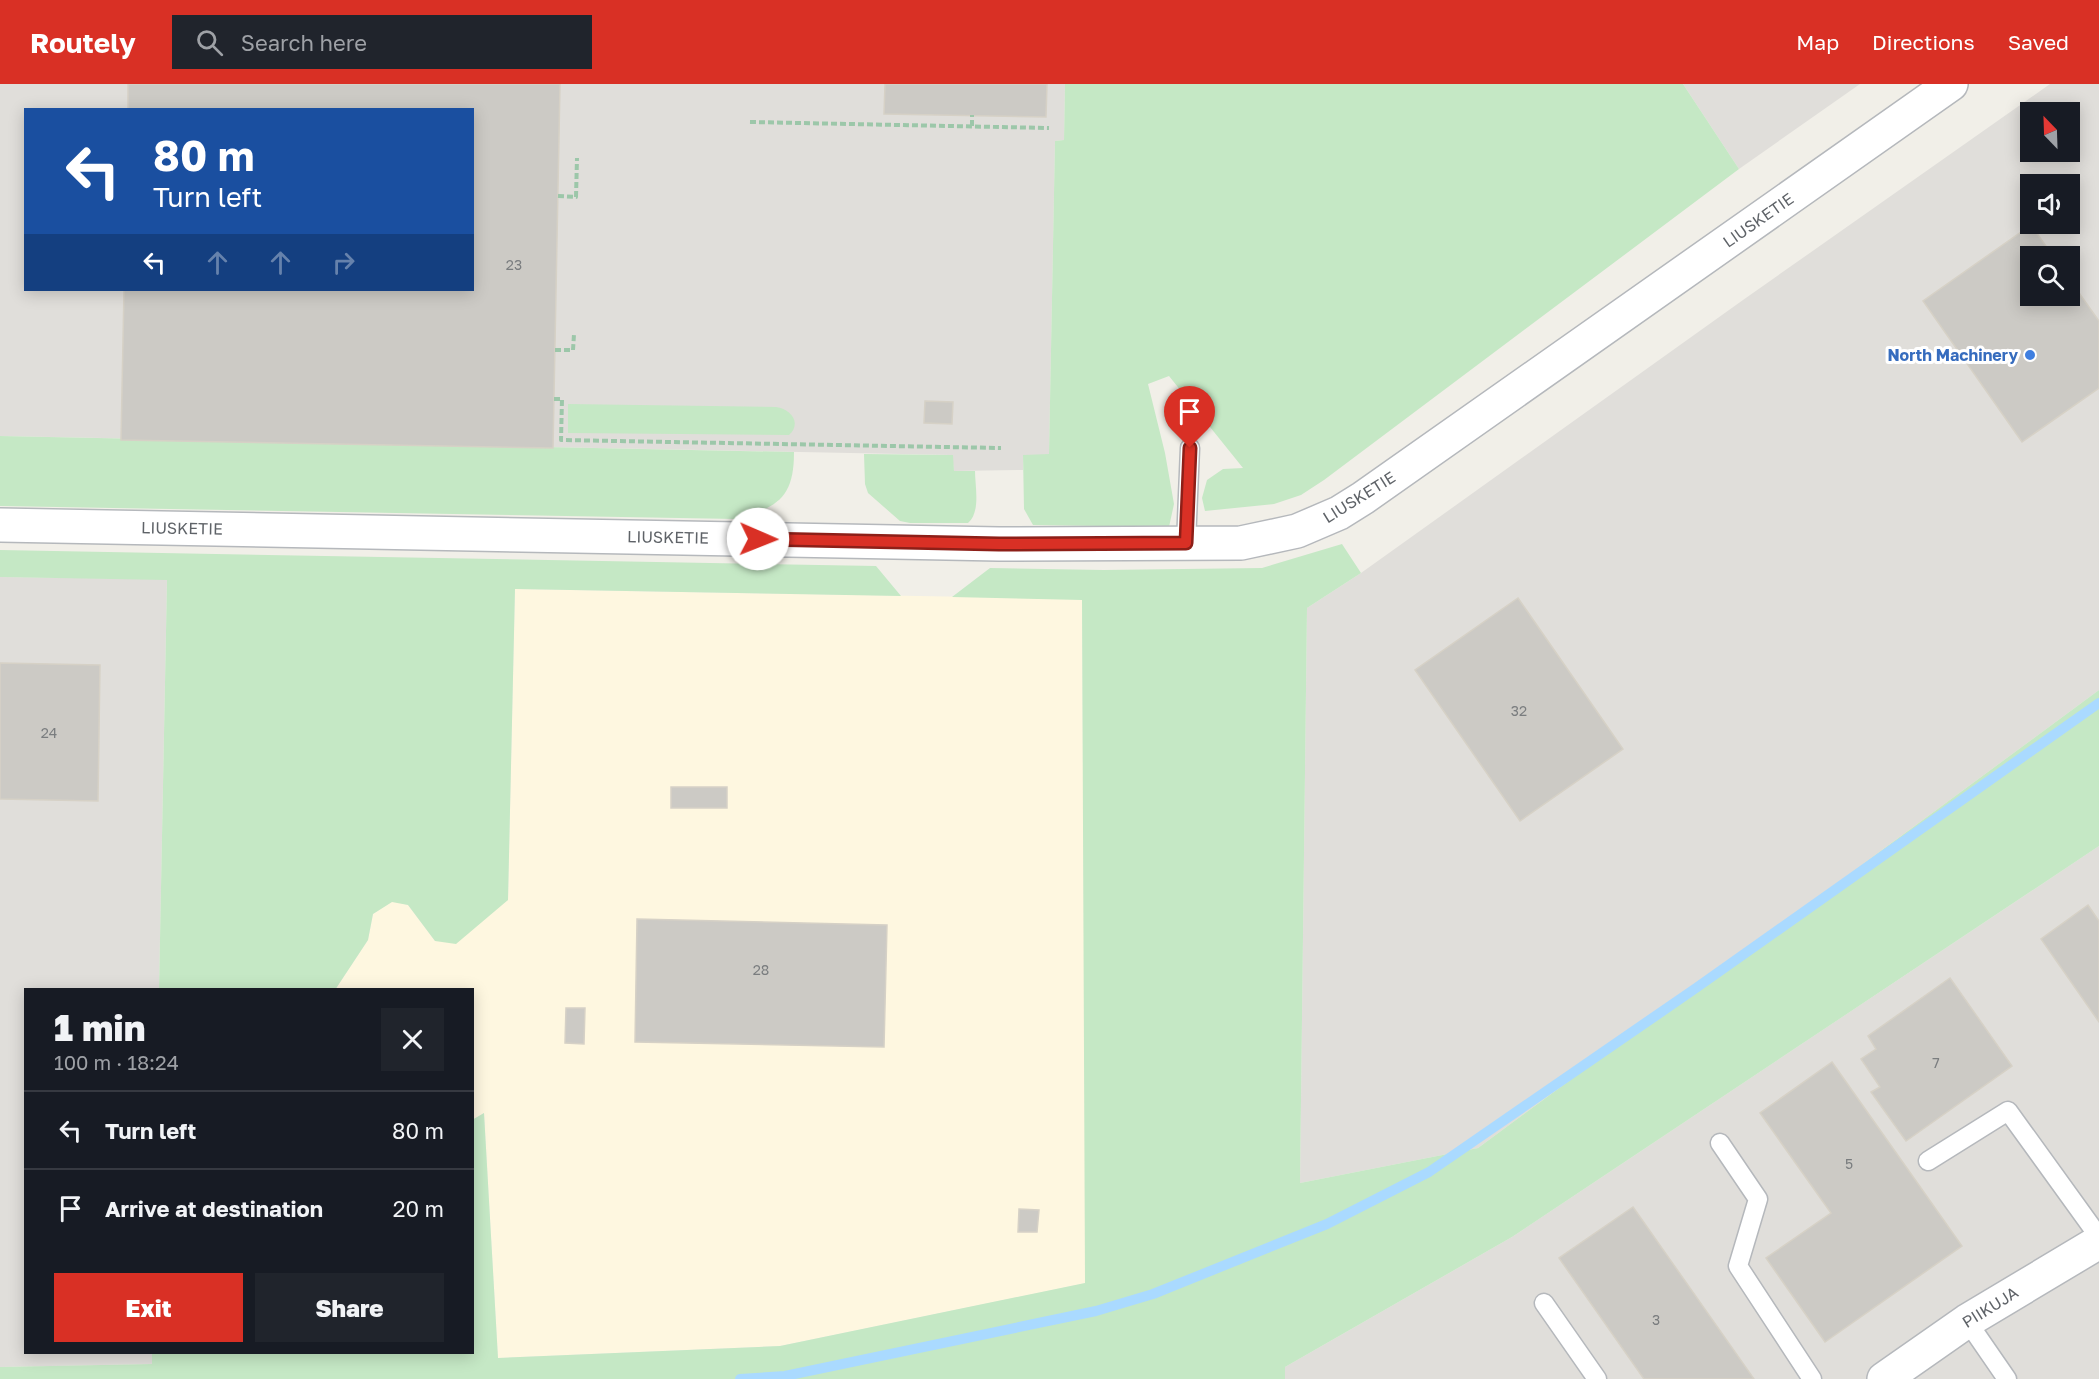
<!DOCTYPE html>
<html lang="en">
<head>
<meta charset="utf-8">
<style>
	body { margin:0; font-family:"Golos Text",sans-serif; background:#20242c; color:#f1f3f6; height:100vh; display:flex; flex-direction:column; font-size:22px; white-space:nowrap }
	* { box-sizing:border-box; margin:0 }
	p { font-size:20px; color:#9ea1a6 }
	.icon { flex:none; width:33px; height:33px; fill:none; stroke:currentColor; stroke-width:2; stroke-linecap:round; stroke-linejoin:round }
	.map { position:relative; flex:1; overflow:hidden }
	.sheet { position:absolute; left:24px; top:904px; width:450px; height:366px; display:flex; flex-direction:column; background:#171b24; border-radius:0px; box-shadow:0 3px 15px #0003 }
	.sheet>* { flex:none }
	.hud { position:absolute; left:24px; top:24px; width:450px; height:183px; border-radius:0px; box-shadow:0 3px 15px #0003; background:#1a4fa0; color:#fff; overflow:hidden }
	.needle { width:39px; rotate:337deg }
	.fabs { position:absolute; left:2020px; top:18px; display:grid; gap:12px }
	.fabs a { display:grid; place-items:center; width:60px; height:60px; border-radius:0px; background:#171b24; box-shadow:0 3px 15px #0003; font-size:30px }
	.pin { position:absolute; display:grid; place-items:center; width:51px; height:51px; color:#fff; margin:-62px -26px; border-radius:50% 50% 50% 0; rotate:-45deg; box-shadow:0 0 6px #0007 }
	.pin .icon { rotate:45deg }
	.me { position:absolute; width:66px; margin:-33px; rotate:91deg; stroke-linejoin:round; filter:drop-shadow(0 0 4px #0008) }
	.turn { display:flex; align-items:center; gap:21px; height:126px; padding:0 30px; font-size:27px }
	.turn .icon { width:78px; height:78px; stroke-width:2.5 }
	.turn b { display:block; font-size:42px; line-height:51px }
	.lanes { display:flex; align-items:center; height:57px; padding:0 30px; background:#0003; justify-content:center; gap:30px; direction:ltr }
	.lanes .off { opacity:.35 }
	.round { display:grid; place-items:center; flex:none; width:63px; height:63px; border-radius:0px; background:#20242c }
	.head { display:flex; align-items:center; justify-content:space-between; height:102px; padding:0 30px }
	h1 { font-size:36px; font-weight:800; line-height:45px }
	.primary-button { display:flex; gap:12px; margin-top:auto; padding:12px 30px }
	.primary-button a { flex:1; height:69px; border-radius:0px; background:#d93025; color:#fff; font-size:24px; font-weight:800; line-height:69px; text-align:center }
	.primary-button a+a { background:#20242c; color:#f1f3f6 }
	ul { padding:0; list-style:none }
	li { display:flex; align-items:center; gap:18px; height:78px; padding:0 30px; border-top:2px solid #363941 }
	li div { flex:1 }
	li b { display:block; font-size:22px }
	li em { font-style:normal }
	header { display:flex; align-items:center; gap:36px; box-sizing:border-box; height:84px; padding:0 30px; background:#d93025; color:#fff }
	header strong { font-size:28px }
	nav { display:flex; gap:33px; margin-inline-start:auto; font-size:21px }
	.search { width:420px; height:54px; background:#20242c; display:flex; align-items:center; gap:15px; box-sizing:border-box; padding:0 21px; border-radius:0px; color:#9ea1a6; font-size:22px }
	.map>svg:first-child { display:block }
</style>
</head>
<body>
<header>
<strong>Routely</strong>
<div class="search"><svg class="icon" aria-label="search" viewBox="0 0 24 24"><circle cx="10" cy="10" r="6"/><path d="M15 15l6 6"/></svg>Search here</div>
<nav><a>Map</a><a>Directions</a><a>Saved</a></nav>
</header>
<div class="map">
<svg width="2099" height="1295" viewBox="0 0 2099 1295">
	<rect width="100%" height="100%" fill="#f1efe8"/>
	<polygon fill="#fef7e0" points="515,505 1082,515 1086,1199 780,1262 498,1274 484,1029 473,1036 472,906 335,906 368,856 373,830 393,817 408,821 435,857 508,816"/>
	<g fill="#e0deda" fill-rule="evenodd">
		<path d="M0,0h1065l-1,56 -9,1 -6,314h-26v15l-69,1 -2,-16 -952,-19zM26,26h446v180h-446z"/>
		<polygon points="1683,0 1860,0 1739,85"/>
		<path d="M2050,0h49v606l-621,458 -178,35 7,-575 54,-35 382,-273zM2031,28h39v40h-39zM2031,100h39v40h-39zM2031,172h39v40h-39z"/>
		<polygon points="0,493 167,495 159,906 26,906 26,1269 152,1269 152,1280 0,1283"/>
		<polygon points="2099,762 2099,1295 1285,1295 1285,1283 1512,1153"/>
	</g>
	<g fill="#c5e8c5">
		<polygon points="1065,0 1683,0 1739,85 1324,396 1301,411 1274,420 1205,427 1202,414 1207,396 1223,385 1243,384 1169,292 1148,300 1165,369 1174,420 1169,443 1033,441 1024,425 1023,371 1049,370 1055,57 1064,56"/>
		<path d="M568,320l208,3c15,2 26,16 13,28l-221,-2z"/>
		<path d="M0,352l794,16c0,47 -17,55 -58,67l-736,-13z"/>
		<path d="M864,370l89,1 1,16h21c0,15 6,41 -7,52h-58l-10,-2 -32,-28 -3,-9z"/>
		<polygon points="1342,460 1361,489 1307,524 1300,1099 1478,1064 2099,606 2099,762 1512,1153 1285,1283 1285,1295 0,1295 0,1283 152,1280 152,1269 472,1269 472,1036 484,1029 498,1274 780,1262 1085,1199 1082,516 952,513 990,484 1104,486 1262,484"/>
		<polygon points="0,466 876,482 901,512 515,505 508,816 456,860 435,857 408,821 392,818 373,830 368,856 335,906 159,906 167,496 0,493"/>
	</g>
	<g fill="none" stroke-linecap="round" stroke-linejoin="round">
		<polyline stroke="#aadaff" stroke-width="10" points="740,1295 785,1292 1096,1227 1153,1210 1327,1140 1429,1088 1696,904 2099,619"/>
	</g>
	<g fill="#cccac5" stroke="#d6d1c6" stroke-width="1.5">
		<polygon points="128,0 560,0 553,364 121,356 124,206 472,206 472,26 128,26"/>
		<polygon points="885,0 1047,0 1046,33 884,30"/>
		<polygon points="2031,141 2053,172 2031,172 2031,212 2070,212 2070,196 2099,237 2099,304 2022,358 1923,217"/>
		<polygon points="925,317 953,318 952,340 924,339"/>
		<polygon points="1518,514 1623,665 1520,737 1415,586"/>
		<polygon points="0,579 100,581 98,717 0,715"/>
		<rect x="671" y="703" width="56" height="21"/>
		<polygon points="2088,821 2099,837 2099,938 2041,855"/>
		<polygon points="637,835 887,841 884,963 635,958"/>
		<polygon points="1950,894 2012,982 1906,1057 1871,1008 1880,1003 1861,975 1876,965 1868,952"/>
		<polygon points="566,924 585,924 584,960 565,959"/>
		<polygon points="1832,978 1962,1162 1825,1258 1766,1174 1831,1129 1760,1029"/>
		<polygon points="1633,1123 1754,1295 1644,1295 1559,1174"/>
		<polygon points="1019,1125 1039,1126 1037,1148 1018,1148"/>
	</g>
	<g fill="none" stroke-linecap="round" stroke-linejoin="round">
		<g stroke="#b5b8bc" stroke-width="21">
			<g id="lane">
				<polyline points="1186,459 1190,364"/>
				<polyline points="1720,1059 1758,1115 1738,1182 1812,1295"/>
				<polyline points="1928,1077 2008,1027 2099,1153"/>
				<polyline points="1544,1219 1597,1295"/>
				<polyline points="1967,1237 2007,1295"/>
			</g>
		</g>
		<g stroke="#b5b8bc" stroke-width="36">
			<g id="street">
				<polyline points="0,441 999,460 1241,459 1297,447 1339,429 1363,414 1951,0"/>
				<polyline points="1884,1295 1967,1237 2099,1158"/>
			</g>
		</g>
		<g stroke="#9cc7a9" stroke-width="4" stroke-dasharray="6 3" stroke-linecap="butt">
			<polyline points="750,38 1049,44"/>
			<polyline points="972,42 972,31"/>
			<polyline points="558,112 576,113 577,74"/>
			<polyline points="555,266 573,266 574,250"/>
			<polyline points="554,315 562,315 561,356 1001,364"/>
		</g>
		<use href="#lane" stroke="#fff" stroke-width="18"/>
		<use href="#street" stroke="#fff" stroke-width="33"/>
	</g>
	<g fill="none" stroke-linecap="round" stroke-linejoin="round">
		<g stroke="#8d1f18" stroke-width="15">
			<polyline id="route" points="758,455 999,460 1186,459 1190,364"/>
		</g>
		<use href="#route" stroke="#d93025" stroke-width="10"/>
	</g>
	<circle fill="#3f7fe0" stroke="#fff" stroke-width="2" cx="2030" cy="271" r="6"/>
	<g text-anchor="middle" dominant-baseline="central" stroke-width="6" stroke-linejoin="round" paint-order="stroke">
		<g font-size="14" fill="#7a7d7f">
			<text x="514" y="180">23</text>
			<text x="1519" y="626">32</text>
			<text x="49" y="648">24</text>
			<text x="761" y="885">28</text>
			<text x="1936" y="978">7</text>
			<text x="1849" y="1079">5</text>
			<text x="1656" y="1235">3</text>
		</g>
		<g font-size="16" fill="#5f6368" stroke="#fff">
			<text transform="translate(1758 136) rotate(-35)">LIUSKETIE</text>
			<text transform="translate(1359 413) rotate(-32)">LIUSKETIE</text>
			<text transform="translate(182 444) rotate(1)">LIUSKETIE</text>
			<text transform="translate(668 453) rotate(1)">LIUSKETIE</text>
			<text transform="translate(1990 1223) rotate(-32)">PIIKUJA</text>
		</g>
		<g font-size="16" font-weight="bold" fill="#366cbe" stroke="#fff" text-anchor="end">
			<text x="2018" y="271">North Machinery</text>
		</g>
	</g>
</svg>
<div class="fabs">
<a><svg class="needle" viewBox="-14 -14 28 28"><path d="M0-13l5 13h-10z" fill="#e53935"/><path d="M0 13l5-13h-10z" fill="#9ea1a6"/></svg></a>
<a><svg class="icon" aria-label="sound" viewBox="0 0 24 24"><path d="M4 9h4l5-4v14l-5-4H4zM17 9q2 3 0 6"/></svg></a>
<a><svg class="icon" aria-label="search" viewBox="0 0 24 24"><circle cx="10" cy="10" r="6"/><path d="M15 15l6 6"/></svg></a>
</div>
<div class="pin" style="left:1190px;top:364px;background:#d93025"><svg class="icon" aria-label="arrive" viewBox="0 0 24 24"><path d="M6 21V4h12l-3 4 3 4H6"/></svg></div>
<svg class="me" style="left:758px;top:455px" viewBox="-20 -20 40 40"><circle r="19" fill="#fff"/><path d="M0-13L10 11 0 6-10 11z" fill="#d93025"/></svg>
<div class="hud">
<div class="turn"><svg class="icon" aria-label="left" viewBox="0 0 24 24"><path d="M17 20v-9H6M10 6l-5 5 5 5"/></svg><div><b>80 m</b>Turn left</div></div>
<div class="lanes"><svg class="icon" aria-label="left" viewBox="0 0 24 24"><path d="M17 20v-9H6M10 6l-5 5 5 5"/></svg><svg class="icon off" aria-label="ahead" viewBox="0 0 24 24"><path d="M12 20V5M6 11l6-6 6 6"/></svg><svg class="icon off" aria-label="ahead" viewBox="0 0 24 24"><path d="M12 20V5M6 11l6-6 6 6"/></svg><svg class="icon off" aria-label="right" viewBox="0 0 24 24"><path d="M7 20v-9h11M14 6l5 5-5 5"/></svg></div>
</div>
<section class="sheet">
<div class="head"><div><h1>1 min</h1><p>100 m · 18:24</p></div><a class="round"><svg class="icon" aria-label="close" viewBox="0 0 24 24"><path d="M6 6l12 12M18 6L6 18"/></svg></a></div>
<ul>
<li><svg class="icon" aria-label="left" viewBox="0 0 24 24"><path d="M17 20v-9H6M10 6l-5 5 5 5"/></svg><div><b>Turn left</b></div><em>80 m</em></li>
<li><svg class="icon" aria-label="arrive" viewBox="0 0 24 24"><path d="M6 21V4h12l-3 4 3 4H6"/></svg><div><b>Arrive at destination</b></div><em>20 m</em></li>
</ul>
<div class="primary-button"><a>Exit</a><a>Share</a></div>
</section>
</div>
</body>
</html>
